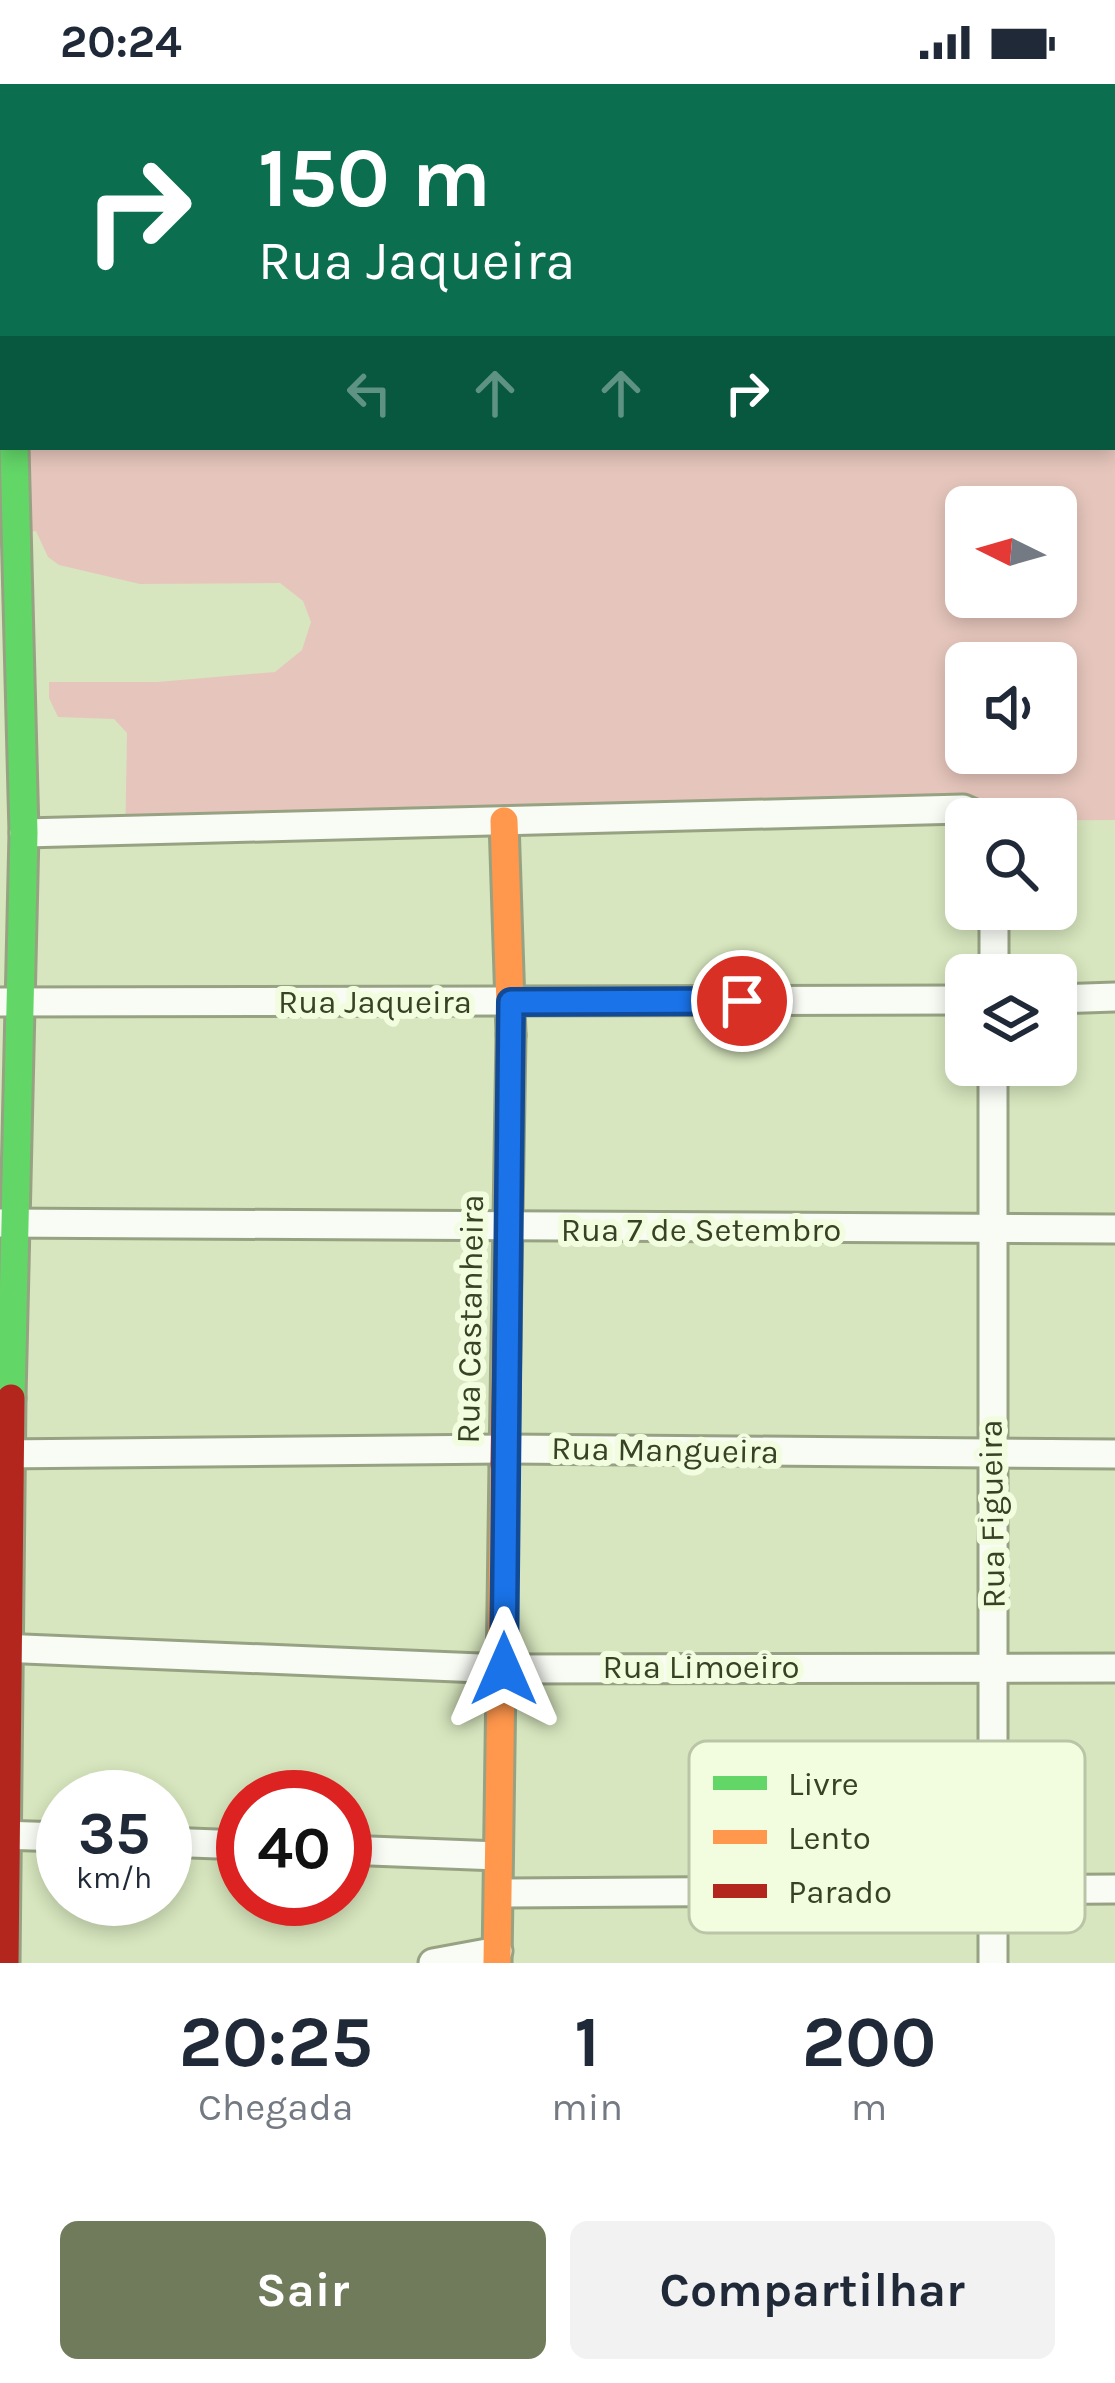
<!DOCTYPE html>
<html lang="pt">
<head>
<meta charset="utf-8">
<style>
	body { margin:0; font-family:Karla,sans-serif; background:#f2f2f3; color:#1f2937; height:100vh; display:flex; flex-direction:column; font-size:45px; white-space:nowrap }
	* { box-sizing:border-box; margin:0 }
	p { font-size:39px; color:#747a83 }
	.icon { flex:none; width:66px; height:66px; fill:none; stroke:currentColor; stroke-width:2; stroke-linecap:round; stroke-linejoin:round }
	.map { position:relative; height:1879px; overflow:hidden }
	.sheet { display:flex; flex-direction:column; background:#fff; flex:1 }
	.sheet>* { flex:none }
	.hud { position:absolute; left:0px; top:0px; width:1116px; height:366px; box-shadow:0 6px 18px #0003; background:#0b6e4f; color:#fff; overflow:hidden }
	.needle { width:78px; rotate:275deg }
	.buttons { position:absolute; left:945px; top:402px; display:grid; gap:24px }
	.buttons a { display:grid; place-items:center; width:132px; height:132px; border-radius:18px; background:#fff; box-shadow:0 6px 18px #0003; font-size:60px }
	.speed { position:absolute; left:36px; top:1686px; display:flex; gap:24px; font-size:60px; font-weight:700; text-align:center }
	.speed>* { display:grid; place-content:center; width:156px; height:156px; border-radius:50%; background:#fff; box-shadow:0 6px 18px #0003; line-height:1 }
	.speed small { font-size:30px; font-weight:400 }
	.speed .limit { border:18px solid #d22; background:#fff; color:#111 }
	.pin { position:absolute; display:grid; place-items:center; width:102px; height:102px; color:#fff; margin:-51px; border:6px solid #fff; border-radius:50%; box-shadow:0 3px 12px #0007 }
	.me { position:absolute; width:132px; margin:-66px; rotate:0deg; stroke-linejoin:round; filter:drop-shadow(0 0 9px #0008) }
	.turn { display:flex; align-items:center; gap:42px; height:252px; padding:0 60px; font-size:54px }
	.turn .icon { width:156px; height:156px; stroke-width:2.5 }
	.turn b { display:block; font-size:84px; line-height:102px }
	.lanes { display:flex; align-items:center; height:114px; padding:0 60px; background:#0003; justify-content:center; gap:60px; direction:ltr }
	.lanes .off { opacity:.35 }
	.eta { display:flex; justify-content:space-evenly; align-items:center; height:204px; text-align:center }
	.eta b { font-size:72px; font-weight:700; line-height:84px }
	.cta { display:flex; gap:24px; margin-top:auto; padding:24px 60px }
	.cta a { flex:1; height:138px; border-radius:18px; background:#6f7b5a; color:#fff; font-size:48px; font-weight:700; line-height:138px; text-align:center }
	.cta a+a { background:#f2f2f3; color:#1f2937 }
	.status { display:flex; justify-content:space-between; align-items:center; height:84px; padding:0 60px; background:#fff; direction:ltr }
	.status svg { height:33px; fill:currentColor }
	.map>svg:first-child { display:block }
</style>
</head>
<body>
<div class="status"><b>20:24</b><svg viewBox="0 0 49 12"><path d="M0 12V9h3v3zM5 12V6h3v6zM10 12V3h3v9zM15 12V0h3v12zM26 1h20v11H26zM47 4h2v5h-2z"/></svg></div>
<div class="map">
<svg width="1115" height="1879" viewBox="0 0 1115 1879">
	<rect width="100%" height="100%" fill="#d7e6be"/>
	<path fill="#e6c6bc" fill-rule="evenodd" d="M920,0h195v736l-585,4 -405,22 2,-113 -13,-14 -56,-2 -9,-19v-16h108l118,-10 27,-22 9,-28 -8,-21 -23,-18 -140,1 -81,-19 -11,-8 -12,-26 -36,7v-372l3,281h1110v-360h-198zM966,423h90v90h-90zM966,579h90v90h-90z"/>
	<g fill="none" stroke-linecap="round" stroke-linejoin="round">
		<polyline stroke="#77acc6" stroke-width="9" points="1113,220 1115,222"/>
		<g stroke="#97a283" stroke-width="33">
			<g id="street">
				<polyline points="507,3 508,0"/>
				<polyline points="773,3 773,0"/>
				<polyline points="818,3 826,0"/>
				<polyline points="0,29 3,29"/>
				<polyline points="0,103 3,159"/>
				<polyline points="24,749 963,725 986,735"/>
				<polyline points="994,891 994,825"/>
				<polyline points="1056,915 1115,913"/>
				<polyline points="0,918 966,916"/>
				<polyline points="0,1139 1115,1145"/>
				<polyline points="0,1370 503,1365 1115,1370"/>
				<polyline points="0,1564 504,1585 1115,1584"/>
				<polyline points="0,1751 63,1753"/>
				<polyline points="165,1758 243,1761"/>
				<polyline points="345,1766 498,1772"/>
				<polyline points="499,1809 1115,1805"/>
				<polyline points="433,1879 498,1867"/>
				<polyline points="993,1879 993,981"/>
			</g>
		</g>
		<g stroke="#97a283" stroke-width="33">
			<polyline id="fast" points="11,1314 24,749 14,363"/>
		</g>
		<g stroke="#97a283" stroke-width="33">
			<g id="slow">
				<polyline points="504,737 511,951"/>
				<polyline points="497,1879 504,1380"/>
			</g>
		</g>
		<g stroke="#97a283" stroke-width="33">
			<g id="jam">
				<polyline points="504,1380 511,951"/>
				<polyline points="5,1879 11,1314"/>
			</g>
		</g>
		<use href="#street" stroke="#f9fbf5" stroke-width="27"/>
		<use href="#fast" stroke="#63d668" stroke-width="27"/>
		<use href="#slow" stroke="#ff974d" stroke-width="27"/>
		<use href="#jam" stroke="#b3261e" stroke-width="27"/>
	</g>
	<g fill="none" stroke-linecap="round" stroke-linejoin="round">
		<g stroke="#114b97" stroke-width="30">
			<polyline id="route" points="504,1585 511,918 742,917"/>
		</g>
		<use href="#route" stroke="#1a73e8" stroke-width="21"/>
	</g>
	<g text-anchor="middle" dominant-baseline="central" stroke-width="12" stroke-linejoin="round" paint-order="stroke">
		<g font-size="33" fill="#374224" stroke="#f2fde0">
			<text x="375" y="918">Rua Jaqueira</text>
			<text x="701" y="1146">Rua 7 de Setembro</text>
			<text transform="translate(470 1235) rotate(-89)">Rua Castanheira</text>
			<text transform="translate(665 1366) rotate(1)">Rua Mangueira</text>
			<text transform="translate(992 1430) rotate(-91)">Rua Figueira</text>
			<text x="701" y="1583">Rua Limoeiro</text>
		</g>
	</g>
	<rect x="689" y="1657" width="396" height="192" rx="18" fill="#f2fde0" stroke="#bac5a8" stroke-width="3"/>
	<rect x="713" y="1692" width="54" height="14" fill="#63d668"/>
	<rect x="713" y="1746" width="54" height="14" fill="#ff974d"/>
	<rect x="713" y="1800" width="54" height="14" fill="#b3261e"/>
	<g font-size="33" fill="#374224">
		<text x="788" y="1711">Livre</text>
		<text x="788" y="1765">Lento</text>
		<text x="788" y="1819">Parado</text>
	</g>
</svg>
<div class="buttons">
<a><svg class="needle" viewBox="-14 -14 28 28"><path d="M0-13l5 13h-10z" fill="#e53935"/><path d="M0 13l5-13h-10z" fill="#747a83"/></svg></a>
<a><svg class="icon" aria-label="sound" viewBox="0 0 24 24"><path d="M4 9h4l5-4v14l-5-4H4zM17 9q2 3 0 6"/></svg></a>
<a><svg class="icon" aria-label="search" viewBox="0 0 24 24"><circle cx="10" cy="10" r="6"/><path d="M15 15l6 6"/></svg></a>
<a><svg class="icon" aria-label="layers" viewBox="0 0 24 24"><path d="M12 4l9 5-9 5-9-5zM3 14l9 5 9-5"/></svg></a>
</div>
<div class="speed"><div>35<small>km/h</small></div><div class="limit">40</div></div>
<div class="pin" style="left:742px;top:917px;background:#d93025"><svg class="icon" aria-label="arrive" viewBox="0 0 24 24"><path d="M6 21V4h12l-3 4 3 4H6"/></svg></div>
<svg class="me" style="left:504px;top:1585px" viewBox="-20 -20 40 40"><path d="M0-17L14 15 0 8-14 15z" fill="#1a73e8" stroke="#fff" stroke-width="4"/></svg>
<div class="hud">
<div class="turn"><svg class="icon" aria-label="right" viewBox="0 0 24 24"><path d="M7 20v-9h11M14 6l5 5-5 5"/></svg><div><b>150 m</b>Rua Jaqueira</div></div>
<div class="lanes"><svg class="icon off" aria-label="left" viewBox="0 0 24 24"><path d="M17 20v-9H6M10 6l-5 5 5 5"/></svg><svg class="icon off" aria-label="ahead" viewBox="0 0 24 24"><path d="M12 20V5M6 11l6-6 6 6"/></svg><svg class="icon off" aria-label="ahead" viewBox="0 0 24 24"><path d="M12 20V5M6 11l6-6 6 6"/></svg><svg class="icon" aria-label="right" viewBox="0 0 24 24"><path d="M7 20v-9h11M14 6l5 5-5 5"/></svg></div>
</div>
</div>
<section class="sheet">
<div class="eta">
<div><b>20:25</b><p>Chegada</p></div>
<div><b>1</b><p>min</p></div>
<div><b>200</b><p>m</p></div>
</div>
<div class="cta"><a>Sair</a><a>Compartilhar</a></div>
</section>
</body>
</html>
